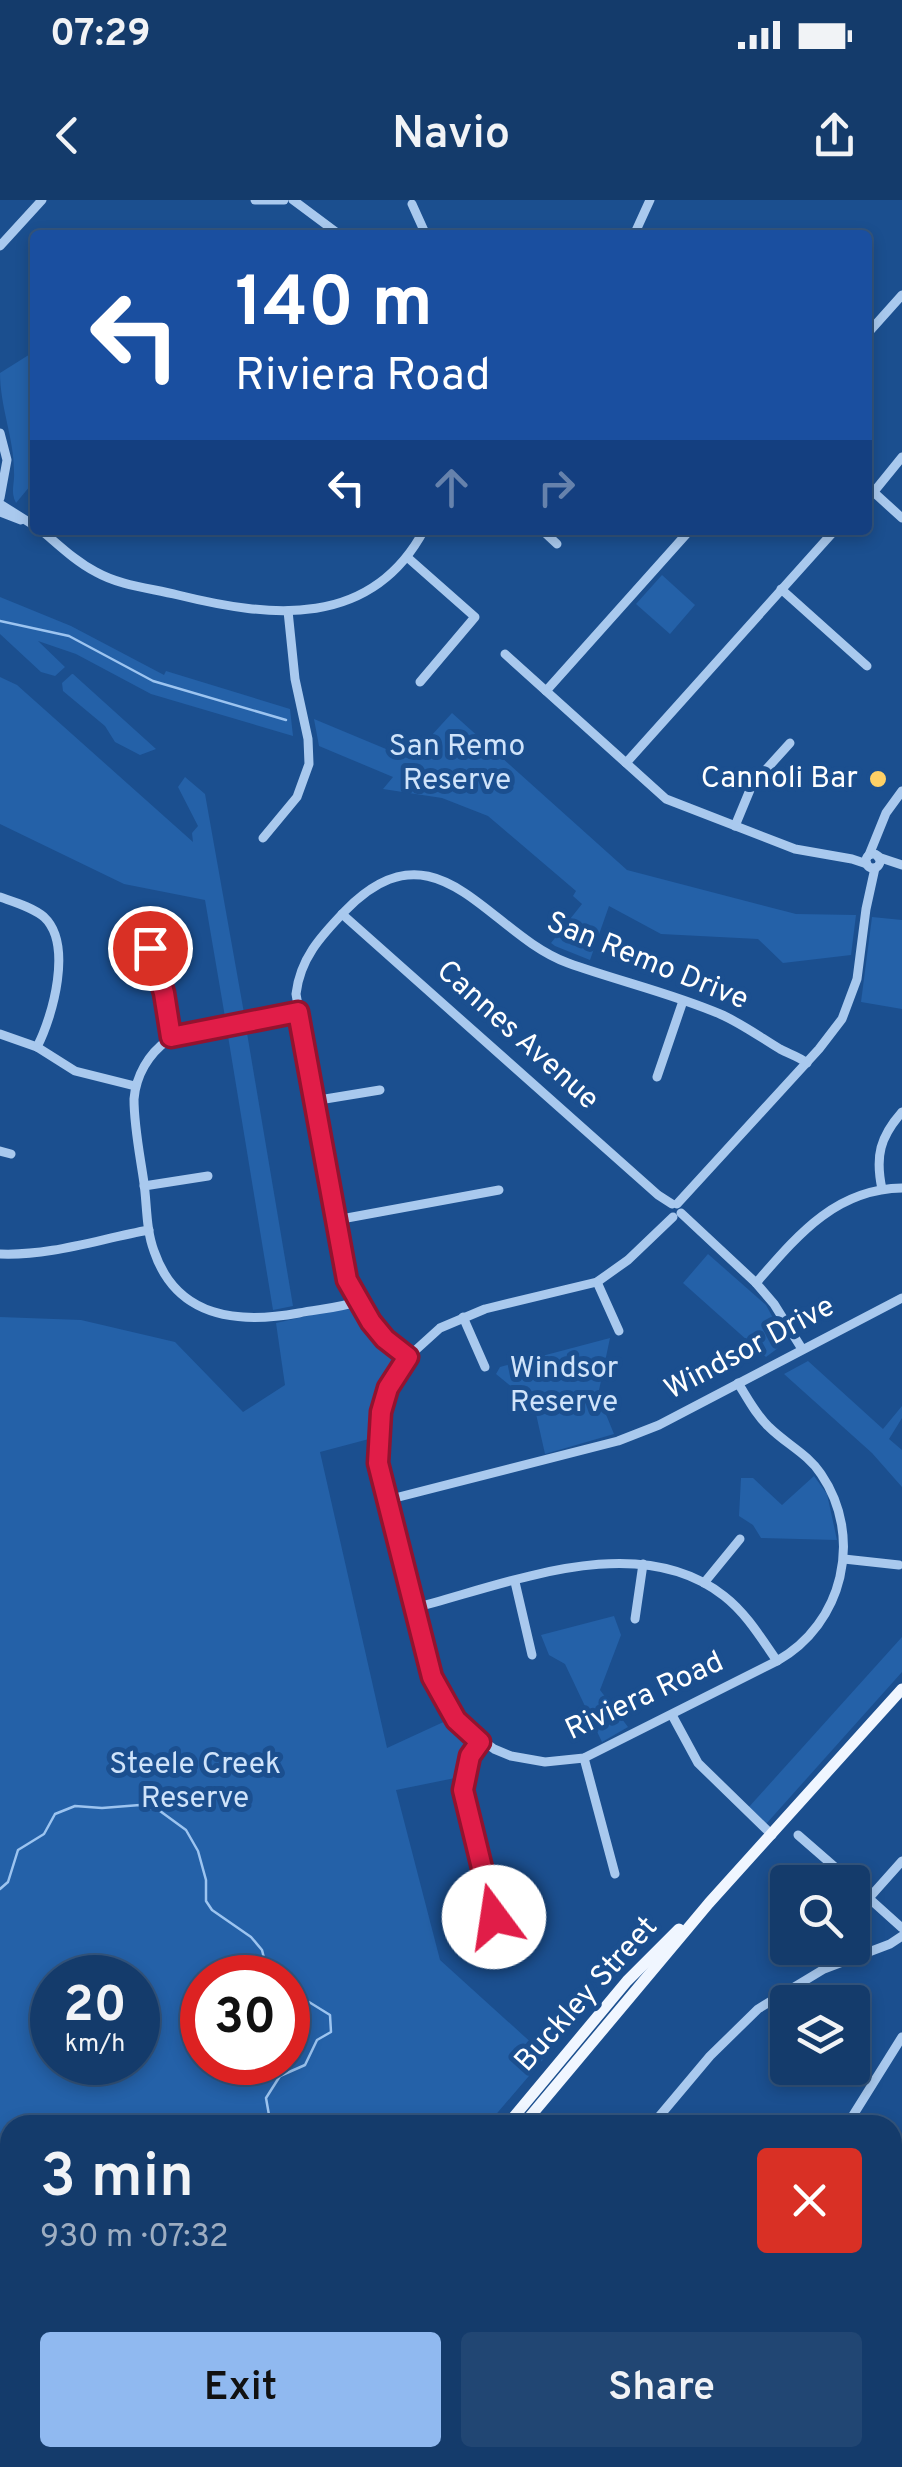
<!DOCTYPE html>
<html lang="en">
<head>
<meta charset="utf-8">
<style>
	body { margin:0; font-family:Overpass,sans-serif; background:#214673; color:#f1f3f6; height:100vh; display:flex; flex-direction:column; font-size:38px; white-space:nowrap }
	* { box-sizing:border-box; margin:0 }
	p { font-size:32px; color:#9dadc1 }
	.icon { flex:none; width:55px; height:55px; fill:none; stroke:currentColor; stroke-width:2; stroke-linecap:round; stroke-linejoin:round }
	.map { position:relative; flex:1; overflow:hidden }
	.panel { position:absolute; left:0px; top:1915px; width:902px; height:352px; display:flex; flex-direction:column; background:#143b6b; border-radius:30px 30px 0 0; box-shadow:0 5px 15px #0003,0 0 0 2px #33557e }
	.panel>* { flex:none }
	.hud { position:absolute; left:30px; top:30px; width:842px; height:305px; border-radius:10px; box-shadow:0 5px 15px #0003,0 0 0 2px #33557e; background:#1a4fa0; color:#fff; overflow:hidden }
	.buttons { position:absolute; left:770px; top:1665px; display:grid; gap:20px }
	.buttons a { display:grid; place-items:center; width:100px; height:100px; border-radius:10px; background:#143b6b; box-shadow:0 5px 15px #0003,0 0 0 2px #33557e; font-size:50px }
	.speed { position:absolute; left:30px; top:1755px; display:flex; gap:20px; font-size:50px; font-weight:700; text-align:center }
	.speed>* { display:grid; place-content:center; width:130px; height:130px; border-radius:50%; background:#143b6b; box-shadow:0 5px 15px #0003,0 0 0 2px #33557e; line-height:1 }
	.speed small { font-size:25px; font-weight:400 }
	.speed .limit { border:15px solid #d22; background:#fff; color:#111 }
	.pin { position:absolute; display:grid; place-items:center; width:85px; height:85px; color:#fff; margin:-42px; border:5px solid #fff; border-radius:50%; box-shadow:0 2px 10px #0007 }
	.me { position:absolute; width:110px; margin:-55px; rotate:346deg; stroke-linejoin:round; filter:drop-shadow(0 0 8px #0008) }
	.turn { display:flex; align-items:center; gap:35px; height:210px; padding:0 40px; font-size:45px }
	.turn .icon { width:130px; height:130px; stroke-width:2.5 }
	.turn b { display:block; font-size:70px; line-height:85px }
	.lanes { display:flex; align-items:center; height:95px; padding:0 40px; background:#0003; justify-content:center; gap:50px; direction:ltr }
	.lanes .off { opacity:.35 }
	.round { display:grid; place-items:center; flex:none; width:105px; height:105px; border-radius:10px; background:#214673 }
	.overview { display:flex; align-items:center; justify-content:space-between; height:170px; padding:0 40px }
	h1 { font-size:60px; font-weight:600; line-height:75px }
	.action { display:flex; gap:20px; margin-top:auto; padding:20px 40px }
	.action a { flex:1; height:115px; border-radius:10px; background:#90b9f0; color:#111; font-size:40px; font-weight:600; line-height:115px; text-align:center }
	.action a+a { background:#214673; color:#f1f3f6 }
	.status { display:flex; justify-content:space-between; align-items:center; height:70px; padding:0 50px; background:#143b6b; direction:ltr }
	.status svg { height:28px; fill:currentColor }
	header { display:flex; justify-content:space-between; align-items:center; height:130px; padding:0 40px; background:#143b6b; font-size:45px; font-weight:600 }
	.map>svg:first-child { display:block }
</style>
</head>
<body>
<div class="status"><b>07:29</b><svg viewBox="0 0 49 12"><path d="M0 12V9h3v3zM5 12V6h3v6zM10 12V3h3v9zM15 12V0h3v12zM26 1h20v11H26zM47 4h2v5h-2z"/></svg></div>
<header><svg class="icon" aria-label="back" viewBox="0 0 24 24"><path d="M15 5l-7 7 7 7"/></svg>Navio<svg class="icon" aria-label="share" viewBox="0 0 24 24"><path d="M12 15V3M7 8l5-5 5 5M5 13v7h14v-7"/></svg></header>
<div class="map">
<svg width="902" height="2267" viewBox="0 0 902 2267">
	<rect width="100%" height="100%" fill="#1b4f8f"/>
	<g fill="#2461a8" fill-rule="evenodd">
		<path d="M35,151v129l-19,23c-6,-12 -1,-19 -2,-32 0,-33 -14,-64 -14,-98z"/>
		<polygon points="662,375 695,405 670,434 636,404"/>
		<polygon points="0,397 71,426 164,475 166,471 290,509 293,536 151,494 76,454 38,441 65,467 55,476 41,472 0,434"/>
		<polygon points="72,474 73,474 156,549 140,555 115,542 105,526 63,491 62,483"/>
		<polygon points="0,477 17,485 193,642 192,633 198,626 178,587 185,577 205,594 244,813 225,817 205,700 124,684 0,624"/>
		<polygon points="452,513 627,670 796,714 856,715 851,755 783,763 758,739 661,734 609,706 590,760 555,746 551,743 582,704 573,696 576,691 488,616 442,598 383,589 393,577 319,546 314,519 410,559"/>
		<polygon points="872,717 902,720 902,809 861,802"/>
		<polygon points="247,833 293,1106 273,1110 228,836"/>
		<polygon points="708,1054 766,1105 786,1142 766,1157 683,1083"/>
		<path d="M355,1105l26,35 20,17 -19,35 -13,47 -49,13 67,296 63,-29 23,21 -13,37 -64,13 44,170 106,96 -59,69h-477v200l-10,-9v-999l81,3 94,22 68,70 42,-27 -9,-62zM52,1778h86v84h-86zM202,1778h86v84h-86z"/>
		<polygon points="610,1138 598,1195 614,1234 545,1254 534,1205 496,1174 500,1167"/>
		<polygon points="808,1161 883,1229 902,1206 902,1218 889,1239 902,1250 902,1287 872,1253 784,1174"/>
		<polygon points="814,1276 827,1294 837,1340 761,1338 753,1325 739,1316 741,1278 753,1278 782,1305"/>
		<polygon points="614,1416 621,1435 600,1490 628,1527 602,1542 565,1464 549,1455 541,1435"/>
		<polygon points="902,1437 902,1472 766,1624 748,1608"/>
		<polygon points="318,2258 463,2258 469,2267 316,2267"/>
		<polygon points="469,2258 565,2258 567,2267 475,2267"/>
		<polygon points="716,2258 861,2258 842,2267 733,2267"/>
	</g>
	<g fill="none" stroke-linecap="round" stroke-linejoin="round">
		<g stroke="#9cc4f0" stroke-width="2.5">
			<polyline points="0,421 69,436 153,481 286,520"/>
			<polyline points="0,1689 8,1682 18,1650 44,1634 55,1614 75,1606 102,1608 140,1605 160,1611 186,1630 198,1651 206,1680 206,1701 212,1710 251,1737 262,1750 269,1778"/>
			<polyline points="265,1925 269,1915 266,1898 280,1876 305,1865 317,1840 331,1832 330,1815 288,1789"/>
			<polyline points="475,2258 482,2267"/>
		</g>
		<g stroke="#a9c9ee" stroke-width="9">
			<polyline points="255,0 284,0"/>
			<polyline points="293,0 340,35"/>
			<polyline points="412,4 426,35"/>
			<polyline points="634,35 650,0"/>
			<polyline points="0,46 42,0"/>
			<polyline points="868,133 902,95"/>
			<polyline points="0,233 7,260 0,298"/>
			<polyline points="868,287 902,318"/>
			<polyline points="868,299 902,257"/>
			<polyline points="0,304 35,326"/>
			<polyline points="0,312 21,320"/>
			<path d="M41,330c18,15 34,31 55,42 25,14 54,16 82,23 93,23 193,34 246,-65"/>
			<polyline points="542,330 557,344"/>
			<polyline points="407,357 475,417 420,482"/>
			<polyline points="781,389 867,466"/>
			<polyline points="505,454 666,599 795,649 852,659 867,664"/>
			<polyline points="546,491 690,330"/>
			<polyline points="626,563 835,330"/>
			<polyline points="735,626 752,585 790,543"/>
			<polyline points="263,638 297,597 309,564 308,539 295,479 288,411"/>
			<circle cx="873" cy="661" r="7"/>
			<polyline points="869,655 886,613 902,591"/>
			<polyline points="878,657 902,665"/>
			<path d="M0,697c14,5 32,10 44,20 29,27 9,99 -7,130"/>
			<polyline points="342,714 658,995 672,1004"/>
			<polyline points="150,747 164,793 171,837"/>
			<path d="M298,812c-25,4 -114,17 -130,28 -20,14 -32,36 -34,59 0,28 6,56 10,84 3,22 2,47 10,68 23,68 85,73 145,62 20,-4 41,-5 60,-12"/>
			<polyline points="0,834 37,847 75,871 135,886"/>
			<polyline points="657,877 683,801"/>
			<polyline points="313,901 380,890"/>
			<polyline points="0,951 11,954"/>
			<polyline points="144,986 208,976"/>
			<path d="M882,989c-7,-33 -2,-52 20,-77"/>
			<polyline points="677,1004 819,849 842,819 857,779 866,709 875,668"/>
			<polyline points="681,1013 756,1083 774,1104 802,1149"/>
			<path d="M673,1017l-45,43 -31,22 -112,27 -45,19 -32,29 -11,14 -16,42 -3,50 60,230 18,27 38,29 17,7 34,6 39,-4 193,-97c66,-37 87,-124 44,-187 -13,-20 -35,-30 -52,-47 -13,-12 -21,-28 -31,-44"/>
			<polyline points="336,1020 499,990"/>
			<path d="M0,1054c51,2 99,-15 149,-24"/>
			<polyline points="597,1082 619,1131"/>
			<path d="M756,1083c41,-47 79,-94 146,-95"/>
			<polyline points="463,1117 485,1167"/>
			<path d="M408,1157c-28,-22 -43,-46 -61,-77l-51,-286c4,-35 24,-57 49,-83 92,-95 143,23 223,52 50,18 103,30 152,51 21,9 40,23 60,35 9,5 18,7 27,14"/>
			<polyline points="387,1300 618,1241 659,1225 902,1098"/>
			<polyline points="844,1359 899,1365"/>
			<polyline points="515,1382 532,1455"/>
			<polyline points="704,1383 740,1339"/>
			<path d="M414,1408c94,-24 224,-80 310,-12 22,17 37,42 53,65"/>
			<polyline points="635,1419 643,1364"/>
			<polyline points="672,1515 698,1563 772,1635"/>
			<polyline points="480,1541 471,1557 463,1590 494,1717 501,1730 524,1751"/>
			<polyline points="584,1558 615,1674"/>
			<polyline points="798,1635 852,1682"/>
			<polyline points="852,1683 902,1728"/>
			<polyline points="869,1698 902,1661"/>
			<polyline points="652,1925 710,1856 758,1809 824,1769 890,1744 902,1736"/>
			<polyline points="847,1925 902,1837"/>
			<polyline points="892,1962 902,1970"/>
			<polyline points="892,2149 902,2145"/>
			<polyline points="0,2200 10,2209"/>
			<polyline points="63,2258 74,2267"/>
			<polyline points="841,2258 849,2267"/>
			<polyline points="35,2267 43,2258"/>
		</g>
		<g stroke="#f0f6ff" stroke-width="11">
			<polyline points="507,1925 627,1781 679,1729"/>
			<polyline points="523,1925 709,1703 902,1489"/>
			<polyline points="189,2267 199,2258"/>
			<polyline points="202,2267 212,2258"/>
		</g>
	</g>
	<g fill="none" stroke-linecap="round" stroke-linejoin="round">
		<g stroke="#92132f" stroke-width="25">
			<polyline id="route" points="150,748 164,793 171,837 298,812 347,1080 371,1122 385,1139 408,1157 388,1188 381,1212 378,1263 432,1477 456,1520 480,1542 470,1556 463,1590 494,1717"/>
		</g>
		<use href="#route" stroke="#e11d48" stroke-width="18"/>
	</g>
	<circle fill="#ffd166" stroke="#1b4f8f" stroke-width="4" cx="878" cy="579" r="10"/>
	<g text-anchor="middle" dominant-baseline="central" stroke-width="10" stroke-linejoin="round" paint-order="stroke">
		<g font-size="30" fill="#cfe3fa" stroke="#1b4f8f">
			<text x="457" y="547">San Remo<tspan x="457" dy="34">Reserve</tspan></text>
			<text x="564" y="1169">Windsor<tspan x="564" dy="34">Reserve</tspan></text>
			<text x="195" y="1565">Steele Creek<tspan x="195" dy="34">Reserve</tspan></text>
		</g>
		<g font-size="30" fill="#fff" stroke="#1b4f8f" text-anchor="end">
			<text x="858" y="579">Cannoli Bar</text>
		</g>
		<g font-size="30" fill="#fff" stroke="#1b4f8f">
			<text transform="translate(647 762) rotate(22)">San Remo Drive</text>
			<text transform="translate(517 836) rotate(42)">Cannes Avenue</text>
			<text transform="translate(750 1149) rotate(-28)">Windsor Drive</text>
			<text transform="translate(645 1497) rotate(-25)">Riviera Road</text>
			<text transform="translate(587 1795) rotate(-48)">Buckley Street</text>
		</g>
	</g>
</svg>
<div class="buttons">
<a><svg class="icon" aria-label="search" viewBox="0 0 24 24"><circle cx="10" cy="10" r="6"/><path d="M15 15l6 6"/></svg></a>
<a><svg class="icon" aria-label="layers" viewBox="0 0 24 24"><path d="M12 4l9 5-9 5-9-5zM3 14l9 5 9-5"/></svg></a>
</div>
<div class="speed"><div>20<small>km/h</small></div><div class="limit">30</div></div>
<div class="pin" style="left:150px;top:748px;background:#d93025"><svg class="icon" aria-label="arrive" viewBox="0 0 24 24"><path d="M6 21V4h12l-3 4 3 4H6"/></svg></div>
<svg class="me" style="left:494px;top:1717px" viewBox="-20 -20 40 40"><circle r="19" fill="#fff"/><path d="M0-13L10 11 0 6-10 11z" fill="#e11d48"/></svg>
<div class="hud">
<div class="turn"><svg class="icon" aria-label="left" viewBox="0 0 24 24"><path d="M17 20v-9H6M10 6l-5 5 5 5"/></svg><div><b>140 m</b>Riviera Road</div></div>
<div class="lanes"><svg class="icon" aria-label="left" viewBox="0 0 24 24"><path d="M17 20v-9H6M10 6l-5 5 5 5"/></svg><svg class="icon off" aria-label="ahead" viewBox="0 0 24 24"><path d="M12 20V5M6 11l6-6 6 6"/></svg><svg class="icon off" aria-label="right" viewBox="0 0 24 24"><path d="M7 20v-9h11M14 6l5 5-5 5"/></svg></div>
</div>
<section class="panel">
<div class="overview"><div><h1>3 min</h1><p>930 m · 07:32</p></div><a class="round" style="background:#d93025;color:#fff"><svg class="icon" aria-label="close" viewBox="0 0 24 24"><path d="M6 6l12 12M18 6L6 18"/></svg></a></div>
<div class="action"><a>Exit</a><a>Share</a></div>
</section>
</div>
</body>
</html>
